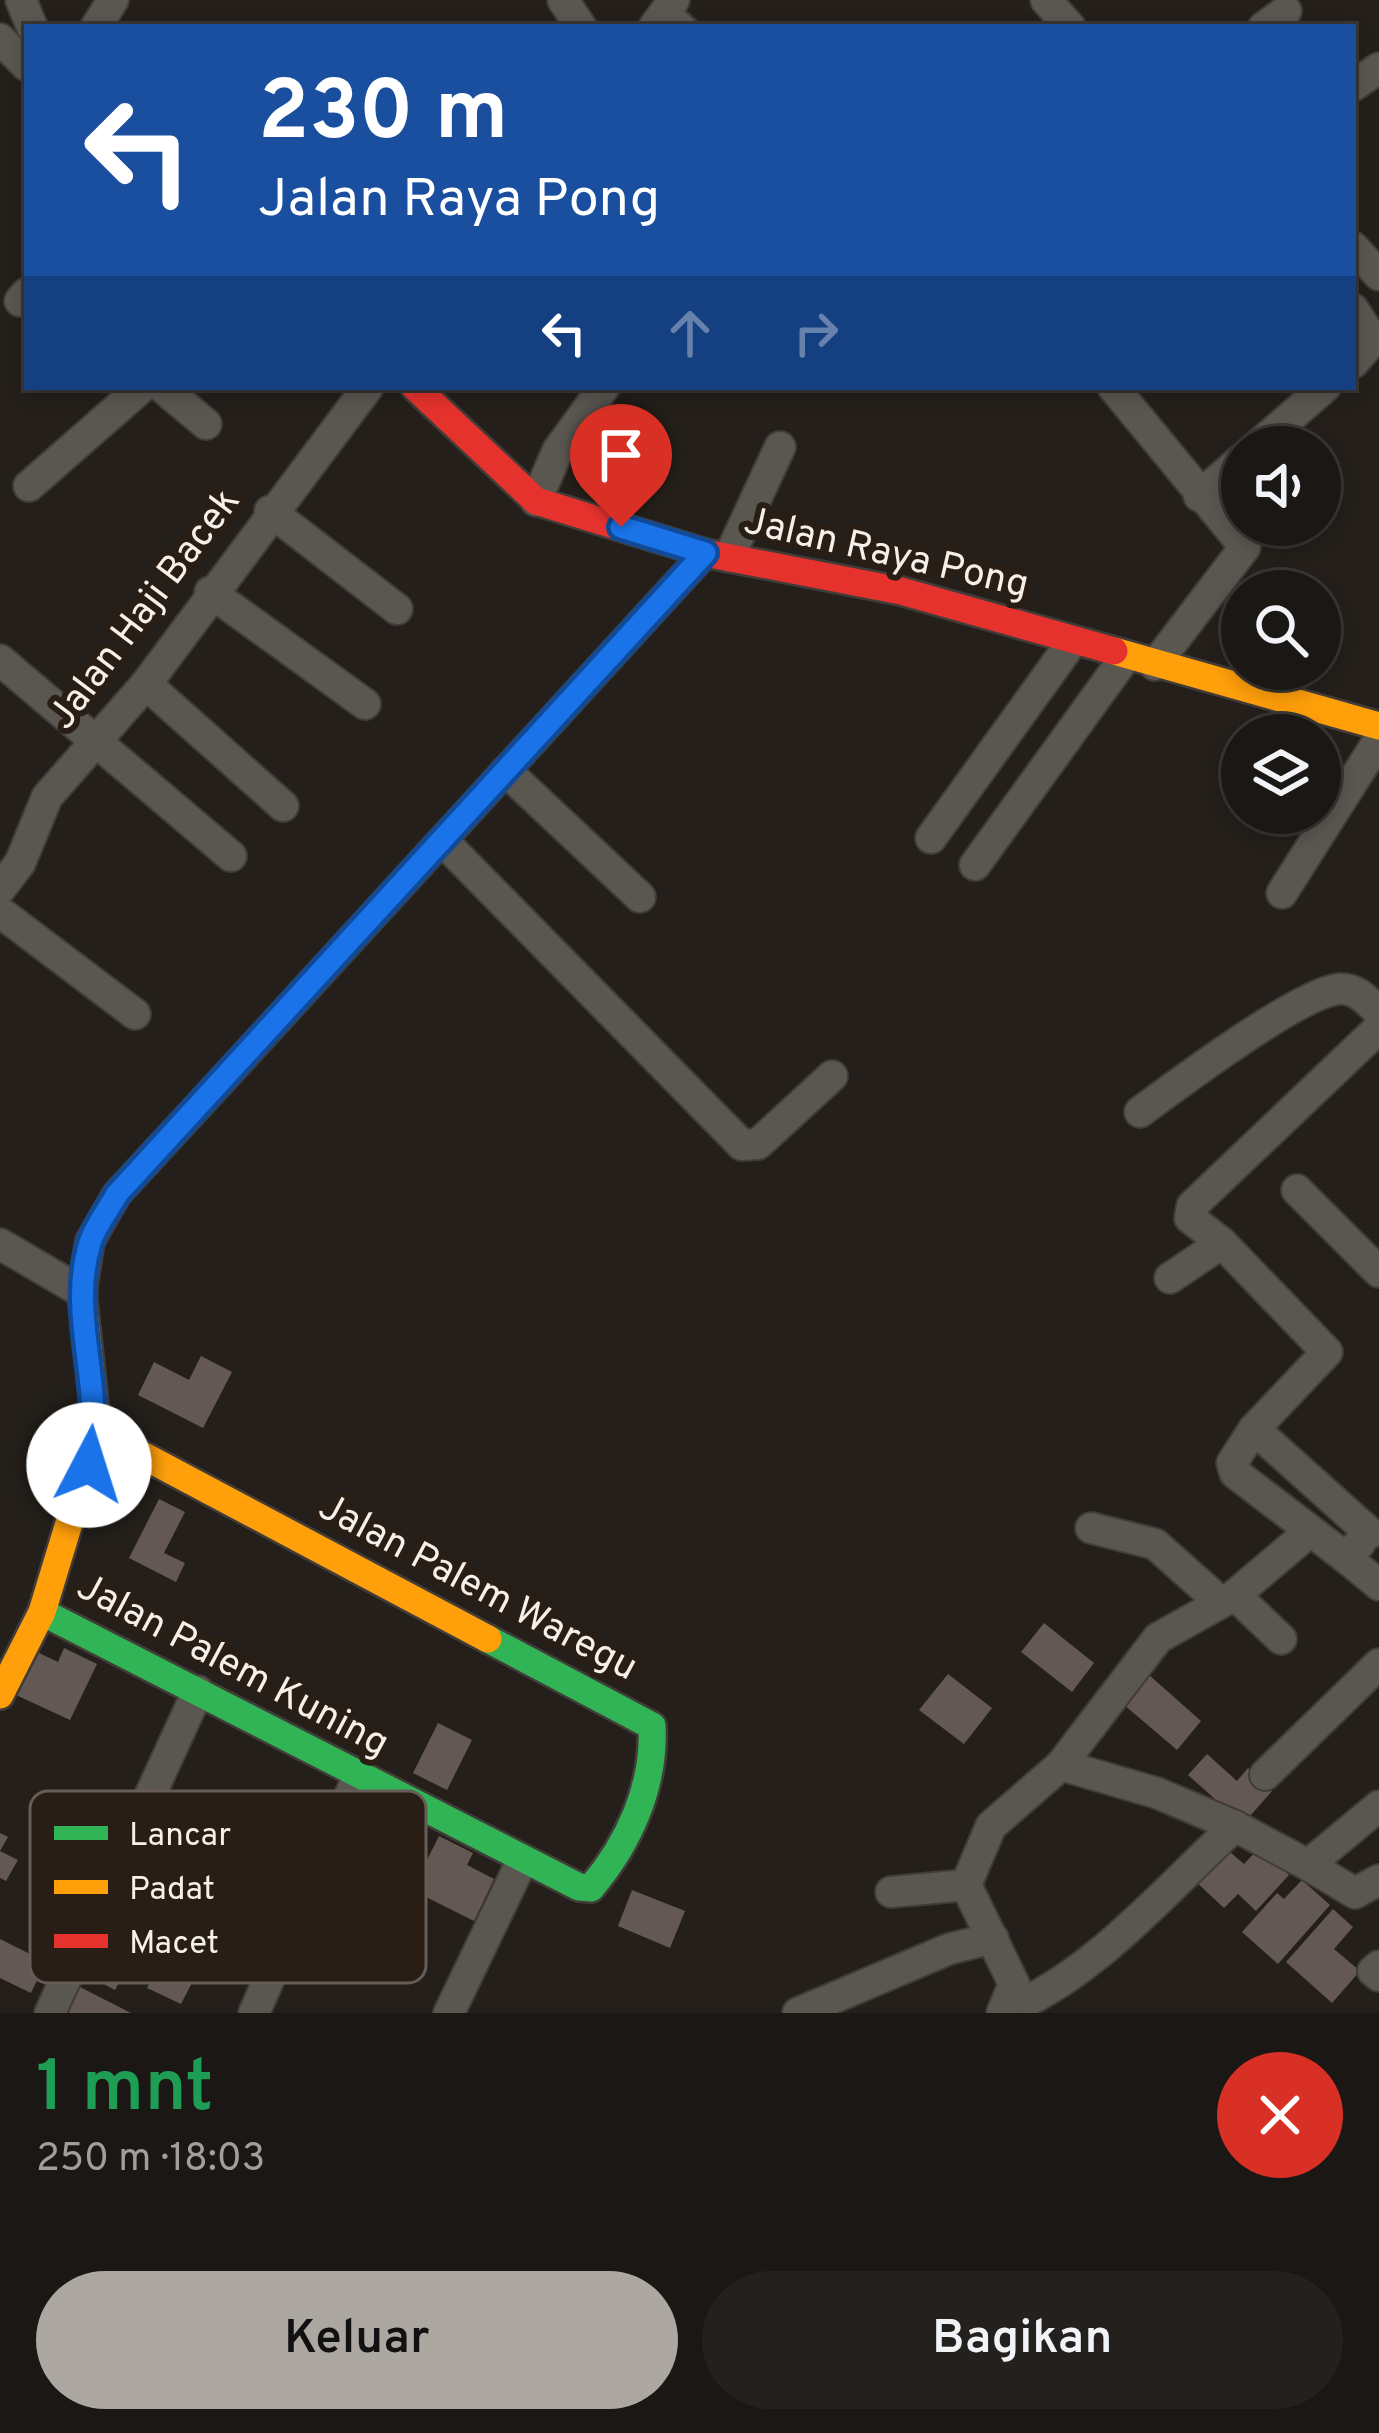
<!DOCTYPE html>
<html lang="id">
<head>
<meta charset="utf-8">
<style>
	body { margin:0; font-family:Overpass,sans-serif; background:#24201d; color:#f1f3f6; height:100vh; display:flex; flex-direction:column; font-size:45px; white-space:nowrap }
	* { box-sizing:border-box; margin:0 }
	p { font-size:39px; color:#a09fa0 }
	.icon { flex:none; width:66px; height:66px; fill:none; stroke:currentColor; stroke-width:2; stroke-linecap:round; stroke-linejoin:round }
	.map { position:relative; height:2013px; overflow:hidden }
	.side { display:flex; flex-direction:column; background:#1b1714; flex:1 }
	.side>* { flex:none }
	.hud { position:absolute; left:24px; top:24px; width:1332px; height:366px; border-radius:0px; box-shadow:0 6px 18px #0003,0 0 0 3px #393634; background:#1a4fa0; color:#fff; overflow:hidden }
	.tools { position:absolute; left:1221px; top:426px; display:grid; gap:24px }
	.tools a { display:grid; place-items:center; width:120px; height:120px; border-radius:50%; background:#1b1714; box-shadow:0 6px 18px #0003,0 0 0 3px #393634; font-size:60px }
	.pin { position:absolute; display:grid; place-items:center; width:102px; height:102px; color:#fff; margin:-123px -51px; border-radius:50% 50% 50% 0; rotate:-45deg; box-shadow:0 0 12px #0007 }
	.pin .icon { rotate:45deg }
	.me { position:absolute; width:132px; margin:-66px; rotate:5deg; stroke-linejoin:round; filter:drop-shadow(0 0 9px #0008) }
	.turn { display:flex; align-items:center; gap:42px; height:252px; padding:0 36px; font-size:54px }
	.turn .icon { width:156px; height:156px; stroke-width:2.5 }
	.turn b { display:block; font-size:84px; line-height:102px }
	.lanes { display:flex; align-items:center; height:114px; padding:0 36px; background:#0003; justify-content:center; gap:60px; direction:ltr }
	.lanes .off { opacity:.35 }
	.round { display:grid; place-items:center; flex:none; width:126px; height:126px; border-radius:63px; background:#24201d }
	.headline { display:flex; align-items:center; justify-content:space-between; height:204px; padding:0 36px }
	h1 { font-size:72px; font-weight:600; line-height:90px; color:#1e9e55 }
	.action { display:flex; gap:24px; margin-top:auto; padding:24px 36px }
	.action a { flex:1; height:138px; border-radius:72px; background:#ada7a1; color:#111; font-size:48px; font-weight:600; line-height:138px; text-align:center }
	.action a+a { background:#24201d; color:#f1f3f6 }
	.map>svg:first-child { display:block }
</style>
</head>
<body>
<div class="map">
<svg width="1379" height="2013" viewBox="0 0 1379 2013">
	<rect width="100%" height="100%" fill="#241f1a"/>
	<g fill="#645854">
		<polygon points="201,1356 232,1372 203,1428 138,1395 154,1362 189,1380"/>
		<polygon points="159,1499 185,1512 164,1553 185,1563 176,1582 129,1558"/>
		<polygon points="1044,1623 1094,1663 1072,1692 1021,1652"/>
		<polygon points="64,1648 97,1664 70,1720 16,1695 37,1652 58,1662"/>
		<polygon points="948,1674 992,1708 964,1744 919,1710"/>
		<polygon points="1148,1674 1201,1721 1177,1750 1123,1704"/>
		<polygon points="438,1723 472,1740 447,1790 413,1773"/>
		<polygon points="1207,1754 1237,1781 1248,1768 1272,1791 1243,1824 1188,1775"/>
		<polygon points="0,1833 8,1837 0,1851 18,1860 6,1881 0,1878"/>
		<polygon points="439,1836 473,1853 467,1865 494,1879 474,1921 412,1890"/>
		<polygon points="1223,1846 1244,1864 1259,1848 1289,1875 1256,1911 1238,1894 1224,1908 1193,1879"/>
		<polygon points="1302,1880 1330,1905 1278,1964 1242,1932 1277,1893 1284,1899"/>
		<polygon points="632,1890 685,1911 670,1948 618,1926"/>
		<polygon points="1333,1909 1353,1927 1334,1949 1360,1971 1332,2003 1286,1962"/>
		<polygon points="106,1929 138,1945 115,1990 83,1973"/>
		<polygon points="0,1939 46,1962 31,1993 0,1978"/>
		<polygon points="160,1962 194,1979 181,2004 147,1988"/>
		<polygon points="72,1983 131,2013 70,2013 60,2008"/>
	</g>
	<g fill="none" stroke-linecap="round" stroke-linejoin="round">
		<g stroke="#413c38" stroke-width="20">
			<polyline id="lane" points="669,7 690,27"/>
		</g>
		<g stroke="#413c38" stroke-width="34">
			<g id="street">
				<polyline points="21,0 32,27"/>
				<polyline points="563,0 581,27"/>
				<polyline points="1046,0 1070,27"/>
				<polyline points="96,27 113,0"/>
				<polyline points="654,27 674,0"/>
				<polyline points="1264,27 1286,11"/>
				<polyline points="0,39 27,66"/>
				<polyline points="1353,86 1379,68"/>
				<polyline points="1353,247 1379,275"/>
				<polyline points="20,301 27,293"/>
				<polyline points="1353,309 1373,340 1353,363"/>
				<polyline points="162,387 206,424"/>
				<polyline points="1113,387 1245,547 1155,665"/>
				<polyline points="1256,447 1325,387"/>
				<polyline points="29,486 142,387"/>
				<polyline points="1199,496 1242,459"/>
				<polyline points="536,501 558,450 604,387"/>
				<polyline points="270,511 397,609"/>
				<polyline points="729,557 780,447"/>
				<polyline points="210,592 365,704"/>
				<polyline points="0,660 231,856"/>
				<polyline points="146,684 283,806"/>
				<polyline points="506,771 640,897"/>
				<polyline points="931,838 1072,642"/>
				<polyline points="443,841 742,1145 758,1144 832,1076"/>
				<polyline points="975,865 1126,656"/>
				<polyline points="0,889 20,863 47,797 146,684 368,387"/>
				<polyline points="1282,893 1379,740"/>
				<polyline points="0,912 135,1014"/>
				<path d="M1140,1112c35,-26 162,-121 200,-123 17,-1 27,12 39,23"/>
				<polyline points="1297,1190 1379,1272"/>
				<polyline points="1222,1243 1327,1352 1254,1429 1232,1463 1235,1473 1345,1557"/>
				<polyline points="0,1244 82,1292"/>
				<polyline points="1170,1278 1222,1243 1190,1218 1192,1206 1379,1028"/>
				<polyline points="1254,1429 1370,1533"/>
				<polyline points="1091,1528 1155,1544 1219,1601"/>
				<polyline points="1360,1543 1345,1557 1379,1585"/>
				<polyline points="1235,1595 1281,1639"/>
				<polyline points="1061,1765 1157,1793 1235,1826 1308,1865 1379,1806"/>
				<polyline points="1265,1775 1379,1664"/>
				<polyline points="1308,1865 1355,1893 1379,1880"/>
				<polyline points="891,1892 966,1885"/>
				<polyline points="1379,1966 1373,1971 1379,1976"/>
				<path d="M1003,2012c90,-35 162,-122 232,-186"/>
				<polyline points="50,2013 198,1691"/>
				<polyline points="254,2013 358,1777"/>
				<polyline points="449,2013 522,1861"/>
				<polyline points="798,2013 949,1949 993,1938"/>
				<polyline points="1002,2013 1014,1984 966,1885 991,1826 1061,1765 1158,1638 1235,1595 1309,1532"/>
			</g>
		</g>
		<g stroke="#413c38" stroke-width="32">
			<path id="fast" d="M42,1612l537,275 12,1c38,-45 64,-102 61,-162l-164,-87"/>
		</g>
		<g stroke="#413c38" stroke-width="32">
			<g id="slow">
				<polyline points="1114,651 1379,726"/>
				<polyline points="97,1431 488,1639"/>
				<polyline points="0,1695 42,1612 97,1431 82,1292 90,1241 117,1194 238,1063"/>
			</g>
		</g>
		<g stroke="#413c38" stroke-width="32">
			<g id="jam">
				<polyline points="415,387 536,501 705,553 901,591 1114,651"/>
				<polyline points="238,1063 705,553"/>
			</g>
		</g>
		<use href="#lane" stroke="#5a5650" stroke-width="15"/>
		<use href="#street" stroke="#5a5650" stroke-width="30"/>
		<use href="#fast" stroke="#30b455" stroke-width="27"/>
		<use href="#slow" stroke="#ff9f0a" stroke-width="27"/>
		<use href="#jam" stroke="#e5322d" stroke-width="27"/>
	</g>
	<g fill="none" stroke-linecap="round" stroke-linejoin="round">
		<g stroke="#114b97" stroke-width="30">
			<path id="route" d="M89,1465c17,-73 -22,-149 1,-222 5,-17 19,-34 27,-49l588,-641 -84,-26"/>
		</g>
		<use href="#route" stroke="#1a73e8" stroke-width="21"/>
	</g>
	<g text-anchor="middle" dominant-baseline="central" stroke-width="12" stroke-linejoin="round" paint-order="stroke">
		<g font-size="39" fill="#f7f0ea" stroke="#281e16">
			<text transform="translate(886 555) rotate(13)">Jalan Raya Pong</text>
			<text transform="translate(146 610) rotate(-53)">Jalan Haji Bacek</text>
			<text transform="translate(477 1589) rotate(28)">Jalan Palem Waregu</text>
			<text transform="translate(232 1667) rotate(28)">Jalan Palem Kuning</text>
		</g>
	</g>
	<rect x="30" y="1791" width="396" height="192" rx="18" fill="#281e16" stroke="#665d56" stroke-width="3"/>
	<rect x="54" y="1826" width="54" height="14" fill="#30b455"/>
	<rect x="54" y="1880" width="54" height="14" fill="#ff9f0a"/>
	<rect x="54" y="1934" width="54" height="14" fill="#e5322d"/>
	<g font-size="33" fill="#f7f0ea">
		<text x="129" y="1845">Lancar</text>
		<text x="129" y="1899">Padat</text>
		<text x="129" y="1953">Macet</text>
	</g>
</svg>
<div class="tools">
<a><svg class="icon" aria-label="sound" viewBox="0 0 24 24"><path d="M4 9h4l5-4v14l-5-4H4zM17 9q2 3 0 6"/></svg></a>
<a><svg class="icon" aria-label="search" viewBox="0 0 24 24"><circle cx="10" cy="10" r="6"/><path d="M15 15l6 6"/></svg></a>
<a><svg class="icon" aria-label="layers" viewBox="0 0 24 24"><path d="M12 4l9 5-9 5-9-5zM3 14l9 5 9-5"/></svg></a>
</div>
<div class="pin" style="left:621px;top:527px;background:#d93025"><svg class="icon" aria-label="arrive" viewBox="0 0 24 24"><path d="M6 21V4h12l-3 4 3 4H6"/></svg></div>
<svg class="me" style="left:89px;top:1465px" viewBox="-20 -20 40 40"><circle r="19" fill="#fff"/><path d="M0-13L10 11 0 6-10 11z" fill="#1a73e8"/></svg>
<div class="hud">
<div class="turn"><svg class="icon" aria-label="left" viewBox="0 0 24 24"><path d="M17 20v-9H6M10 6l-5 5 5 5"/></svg><div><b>230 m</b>Jalan Raya Pong</div></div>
<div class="lanes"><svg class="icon" aria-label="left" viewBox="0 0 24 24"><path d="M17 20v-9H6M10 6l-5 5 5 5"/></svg><svg class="icon off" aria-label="ahead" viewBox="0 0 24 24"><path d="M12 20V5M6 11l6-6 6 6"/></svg><svg class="icon off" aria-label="right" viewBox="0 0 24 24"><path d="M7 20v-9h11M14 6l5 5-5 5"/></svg></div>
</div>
</div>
<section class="side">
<div class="headline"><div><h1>1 mnt</h1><p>250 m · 18:03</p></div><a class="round" style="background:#d93025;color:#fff"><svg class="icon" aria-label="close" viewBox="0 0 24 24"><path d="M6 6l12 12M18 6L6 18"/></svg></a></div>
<div class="action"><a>Keluar</a><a>Bagikan</a></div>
</section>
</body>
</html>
